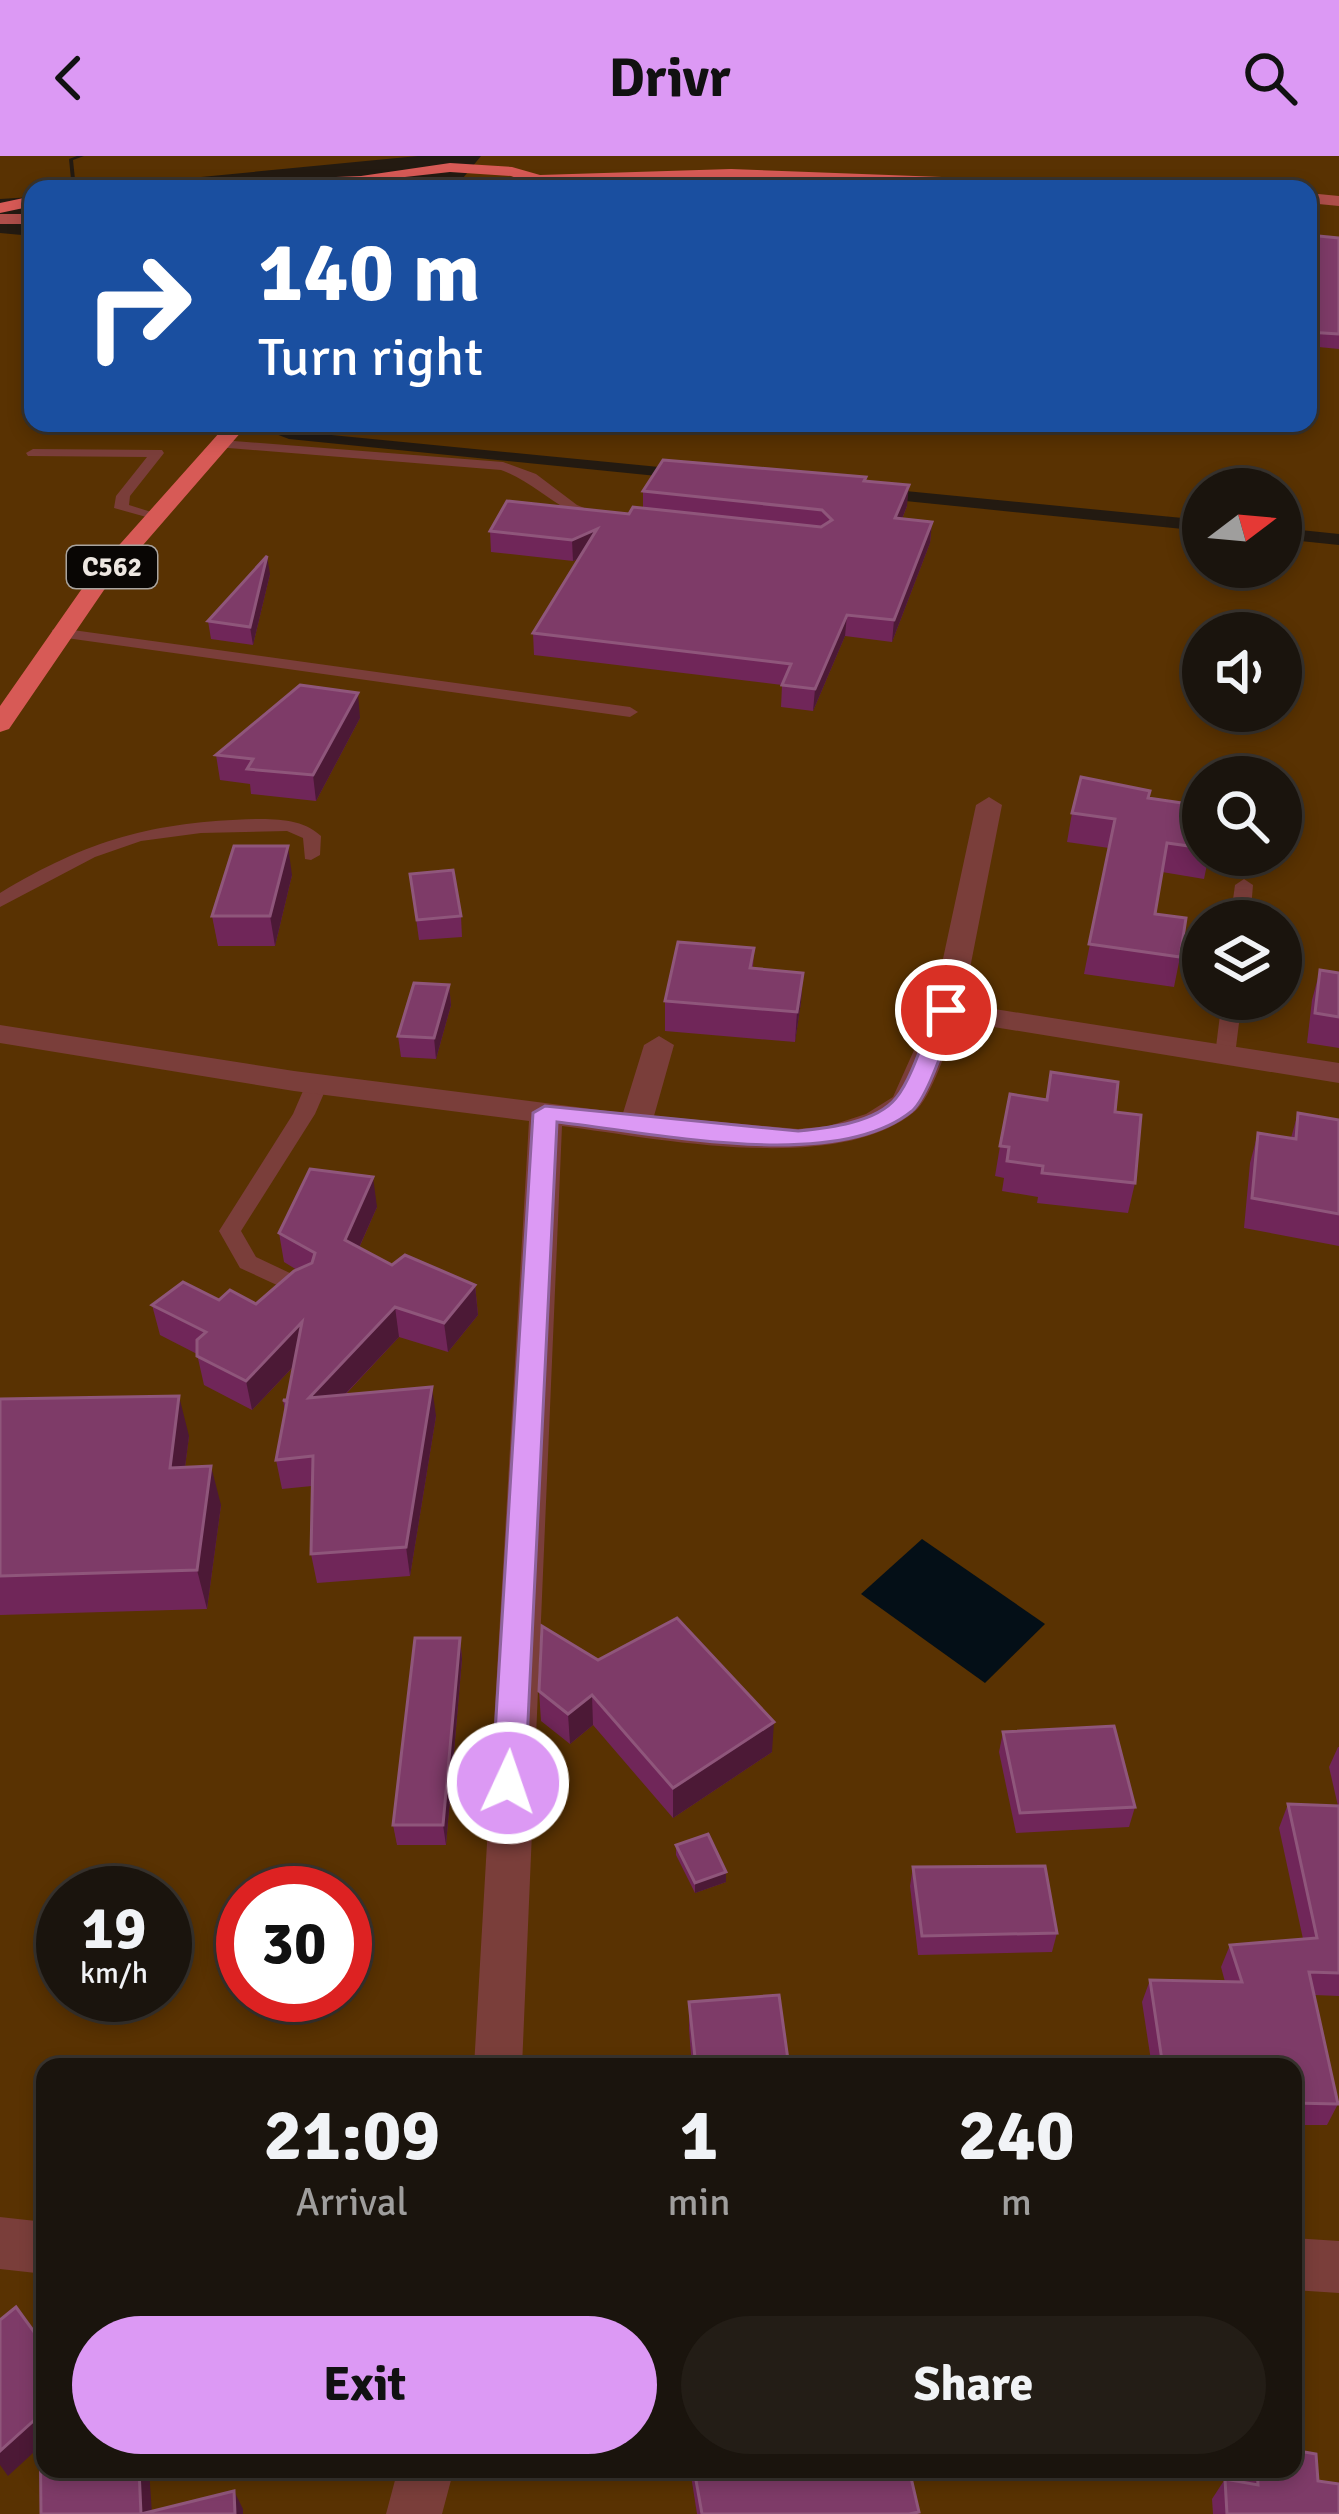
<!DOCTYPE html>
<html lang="en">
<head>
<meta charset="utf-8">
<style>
	body { margin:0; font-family:Signika,sans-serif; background:#231d16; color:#f1f3f6; height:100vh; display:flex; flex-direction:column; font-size:45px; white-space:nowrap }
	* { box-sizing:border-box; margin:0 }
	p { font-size:39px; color:#9f9e9d }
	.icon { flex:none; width:66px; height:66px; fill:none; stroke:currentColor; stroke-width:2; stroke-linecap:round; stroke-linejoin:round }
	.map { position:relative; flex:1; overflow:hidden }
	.sheet { position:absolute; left:36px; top:1902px; width:1266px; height:420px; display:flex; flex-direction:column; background:#1a140d; border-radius:24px; box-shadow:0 6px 18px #0003,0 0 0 3px #38332e }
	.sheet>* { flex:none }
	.top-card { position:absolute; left:24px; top:24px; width:1293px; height:252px; border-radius:24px; box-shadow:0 6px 18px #0003,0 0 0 3px #38332e; background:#1a4fa0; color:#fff; overflow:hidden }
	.needle { width:78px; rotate:74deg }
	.fabs { position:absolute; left:1182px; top:312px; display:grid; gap:24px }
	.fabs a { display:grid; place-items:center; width:120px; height:120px; border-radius:50%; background:#1a140d; box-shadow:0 6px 18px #0003,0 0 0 3px #38332e; font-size:60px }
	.speed { position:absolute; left:36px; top:1710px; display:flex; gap:24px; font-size:60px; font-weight:700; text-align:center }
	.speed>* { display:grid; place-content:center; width:156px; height:156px; border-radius:50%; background:#1a140d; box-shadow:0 6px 18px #0003,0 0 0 3px #38332e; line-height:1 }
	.speed small { font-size:30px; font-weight:400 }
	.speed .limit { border:18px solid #d22; background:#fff; color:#111 }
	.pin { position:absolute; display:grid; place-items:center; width:102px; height:102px; color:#fff; margin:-51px; border:6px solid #fff; border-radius:50%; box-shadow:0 3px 12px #0007 }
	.me { position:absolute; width:132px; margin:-66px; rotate:3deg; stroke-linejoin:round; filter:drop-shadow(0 0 9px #0008) }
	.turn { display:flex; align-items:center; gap:42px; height:252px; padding:0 36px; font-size:54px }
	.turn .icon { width:156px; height:156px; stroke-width:2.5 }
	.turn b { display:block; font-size:84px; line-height:102px }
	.eta { display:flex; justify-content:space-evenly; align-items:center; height:204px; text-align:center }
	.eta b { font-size:72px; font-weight:700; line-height:84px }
	.button { display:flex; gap:24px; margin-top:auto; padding:24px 36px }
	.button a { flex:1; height:138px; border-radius:72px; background:#dc99f4; color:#111; font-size:48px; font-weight:700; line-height:138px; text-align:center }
	.button a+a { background:#231d16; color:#f1f3f6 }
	header { display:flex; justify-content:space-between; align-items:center; height:156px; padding:0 36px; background:#dc99f4; color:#111; font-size:54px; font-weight:700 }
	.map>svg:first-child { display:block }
</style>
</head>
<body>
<header><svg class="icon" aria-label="back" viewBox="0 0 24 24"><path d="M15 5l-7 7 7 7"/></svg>Drivr<svg class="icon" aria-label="search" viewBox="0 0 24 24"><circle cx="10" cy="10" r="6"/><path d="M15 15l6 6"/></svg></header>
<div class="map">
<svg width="1339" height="2358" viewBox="0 0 1339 2358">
	<rect width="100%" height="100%" fill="#231a11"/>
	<g fill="#593202" fill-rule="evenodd">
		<polygon points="0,0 77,0 69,3 72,33 33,33 33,41 0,43"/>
		<polygon points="84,0 418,0 76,33 73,4"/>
		<path d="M481,0h858v378l-58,-6v-39h-78v31l-943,-92 29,11 914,92v36h78v-28l58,6v1969h-1339v-2281l33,3v187h210l12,4 3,-4h1050v-234h-854zM1203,477h78v78h-78zM1203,621h78v78h-78zM1203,765h78v78h-78zM63,1737h102v102h-102zM243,1737h102v102h-102zM45,1911h1248v402h-1248z"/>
	</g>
	<polygon fill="#040f17" points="922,1383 1045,1468 985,1527 861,1438"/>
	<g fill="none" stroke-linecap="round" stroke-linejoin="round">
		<g fill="#7a3e3a" fill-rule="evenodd">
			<path d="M221,284l282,22 33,12 41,31 27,11 -7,4c-37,-6 -60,-37 -96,-50l-285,-23 -2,-3z"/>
			<polygon points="33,293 162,294 164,297 130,340 129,349 164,360 157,364 114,352 116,340 147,301 28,300 26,297"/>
			<polygon points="58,472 630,551 638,556 630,561 52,480 52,474"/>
			<path d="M257,663c23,0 47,1 64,17l-1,19 -9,5 -6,-1 -2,-21 -16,-7 -86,2 -60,8 -46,16 -95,50v-14c90,-54 152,-71 257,-74z"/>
			<polygon points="1244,723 1253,729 1250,765 1230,765 1235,729"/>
			<polygon points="1222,843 1242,843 1235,899 1225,905 1215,899"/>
			<polygon points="317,921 328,928 315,958 241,1075 256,1101 311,1127 315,1133 303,1141 240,1112 219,1075 293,958 306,928"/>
		</g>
		<g fill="#7a3e3a" fill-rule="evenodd">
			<path d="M989,641l13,8 -39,199 376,59v20l-382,-62c-9,22 -25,77 -43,91 -78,64 -258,26 -352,14l-40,941h-48l55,-946 -235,-30 -294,-48v-18l294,46 329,42 21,-68 15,-9 15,9 -20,71 144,13 31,-3 37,-12 27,-17 39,-87 44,-205z"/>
			<polygon points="0,2061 45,2066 45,2118 0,2113"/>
			<polygon points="1293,2082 1339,2085 1339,2137 1293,2134"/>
			<polygon points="398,2313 454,2313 442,2358 386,2358"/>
		</g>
		<g fill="#ae4e4a" fill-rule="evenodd">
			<polygon points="942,21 1167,28 1175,33 748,33 756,28"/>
			<polygon points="1308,37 1339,40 1339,50 1308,47"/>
			<rect x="0" y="58" width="33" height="10"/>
		</g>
		<g fill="#d75a56" fill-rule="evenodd">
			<polygon points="450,7 512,11 540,19 731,13 942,21 950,26 942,31 731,23 557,27 564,33 545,33 511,20 450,16 387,23 354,33 157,33 165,28 361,20"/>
			<polygon points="33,40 33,50 0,57 0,47"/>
			<polygon points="228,267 249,267 104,434 9,573 0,576 0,550 88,424"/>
		</g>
	</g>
	<g fill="#702659">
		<polygon points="1308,79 1339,82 1339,193 1308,190"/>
		<polygon points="866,321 866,325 907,350 902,363 932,366 930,387 892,486 845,480 813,555 781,551 782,529 534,499 533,477 579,402 573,405 491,396 490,375 629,358 643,353 643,335"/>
		<polygon points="270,418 253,489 211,483 208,465"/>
		<polygon points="360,562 316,645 251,638 250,628 220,624 216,599"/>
		<polygon points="1148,642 1203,650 1203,699 1209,699 1204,723 1162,716 1155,758 1180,801 1174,831 1084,818 1109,692 1067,686 1072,657"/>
		<polygon points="410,718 461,760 462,781 419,784"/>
		<polygon points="292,719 275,790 218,790 212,760"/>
		<polygon points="754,792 753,813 803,817 801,846 795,886 665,875 665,845"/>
		<polygon points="1320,814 1339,817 1339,892 1307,887 1312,844"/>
		<polygon points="449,829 451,849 436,903 401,901 398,880"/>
		<polygon points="1115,956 1135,1027 1128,1057 1037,1047 1038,1041 1002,1035 1004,1022 995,1020 1000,990"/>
		<polygon points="1298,957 1339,964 1339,1090 1244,1072 1250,1007 1258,977 1291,982"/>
		<polygon points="377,1051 359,1092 392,1109 475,1129 478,1159 448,1196 399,1181 345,1239 436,1260 410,1420 317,1427 311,1398 312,1330 282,1333 276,1304 285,1256 283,1244 287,1244 294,1210 252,1254 204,1229 197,1198 160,1179 152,1149 219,1144 256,1148 297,1114 284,1106 279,1077"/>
		<polygon points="0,1243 189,1280 185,1311 221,1349 207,1453 0,1459"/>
		<polygon points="460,1482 462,1503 446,1689 397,1689 393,1669"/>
		<polygon points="598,1504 772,1596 673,1662 593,1569 570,1588 541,1565 539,1535"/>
		<polygon points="1003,1576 1135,1651 1129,1671 1016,1677 999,1596"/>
		<polygon points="1338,1591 1339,1591 1339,1840 1314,1839 1338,1948 1327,1969 1293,1969 1293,1911 1152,1911 1142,1846 1150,1824 1225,1826 1221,1811 1230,1789 1303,1783 1279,1672 1288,1648 1338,1650 1329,1611"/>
		<polygon points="676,1689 726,1726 695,1737 676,1699"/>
		<polygon points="913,1711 1057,1777 1052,1796 918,1799 910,1730"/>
		<polygon points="689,1846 789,1911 692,1911 689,1873"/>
		<polygon points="690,2313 909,2313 919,2356 918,2358 697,2358"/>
		<polygon points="1243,2313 1293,2313 1318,2325 1339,2358 1213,2358 1212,2343 1225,2323 1243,2326"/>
	</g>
	<g fill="#4c1936">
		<polygon points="909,329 907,350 894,383 895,362"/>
		<polygon points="932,366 930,387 892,486 894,464"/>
		<polygon points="597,373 598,394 573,405 572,384"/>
		<polygon points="267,400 270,418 253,489 250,471"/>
		<polygon points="847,459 845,480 813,555 815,533"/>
		<polygon points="358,537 360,562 316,645 313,619"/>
		<polygon points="288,690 292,719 275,790 270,760"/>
		<polygon points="803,817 801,846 795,886 797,856"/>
		<polygon points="449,829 451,849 436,903 434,882"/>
		<polygon points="373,1021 377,1051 349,1114 345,1084"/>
		<polygon points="475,1129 478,1159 448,1196 444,1167"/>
		<polygon points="395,1151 399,1181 314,1271 309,1242"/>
		<polygon points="302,1166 307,1196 252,1254 246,1225"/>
		<polygon points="432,1231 436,1260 410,1420 406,1391"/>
		<polygon points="179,1240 189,1280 180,1351 170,1312"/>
		<polygon points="211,1310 221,1349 207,1453 197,1414"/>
		<polygon points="460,1482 462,1503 446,1689 443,1669"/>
		<polygon points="592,1539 593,1569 570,1588 568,1558"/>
		<polygon points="774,1566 772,1596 673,1662 673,1632"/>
		<polygon points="726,1716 726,1726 695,1737 695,1727"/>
		<polygon points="40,2259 45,2286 8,2320 0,2309 0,2295"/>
		<polygon points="139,2313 149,2313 152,2358 141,2358"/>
		<polygon points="234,2335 243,2353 243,2358 235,2358"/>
	</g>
	<g fill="#7e3b68" stroke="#8f567b" stroke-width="3">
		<polygon points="1308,79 1339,82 1339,178 1308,176"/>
		<polygon points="663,304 866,321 864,325 909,329 895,362 932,366 894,464 847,459 815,533 782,529 791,508 533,477 597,373 572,384 490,375 507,345 629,358 633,351 821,371 832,364 822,354 643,335"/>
		<polygon points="267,400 250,471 208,465"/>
		<polygon points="300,529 358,537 313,619 247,613 253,603 216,599"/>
		<polygon points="1081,621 1150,635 1148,642 1203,650 1203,692 1167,687 1155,758 1186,762 1180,801 1089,788 1115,663 1072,657"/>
		<polygon points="234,690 288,690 270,760 212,760"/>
		<polygon points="453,714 461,760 417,764 410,718"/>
		<polygon points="678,786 754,792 750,812 803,817 797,856 665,845"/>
		<polygon points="1320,814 1339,817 1339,861 1315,857"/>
		<polygon points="414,827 449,829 434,882 398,880"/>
		<polygon points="1051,916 1118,926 1115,956 1141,959 1135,1027 1042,1017 1043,1010 1007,1005 1009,991 1000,990 1010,938 1047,944"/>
		<polygon points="1298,957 1339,964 1339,1058 1252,1042 1258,977 1296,983"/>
		<polygon points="310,1013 373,1021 345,1084 392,1109 405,1099 475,1129 444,1167 395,1151 309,1242 432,1231 406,1391 311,1398 313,1300 276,1304 287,1246 283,1244 287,1244 302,1166 246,1225 197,1200 197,1184 206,1176 152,1149 183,1126 219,1144 230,1134 256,1148 294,1115 312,1107 315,1097 279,1077"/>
		<polygon points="179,1240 170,1312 211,1310 197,1414 0,1420 0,1243"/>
		<polygon points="677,1462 774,1566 673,1632 592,1539 568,1558 539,1535 542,1470 598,1504"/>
		<polygon points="415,1482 460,1482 443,1669 393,1669"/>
		<polygon points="1114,1570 1135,1651 1020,1657 1003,1576"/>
		<polygon points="1288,1648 1339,1650 1339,1817 1309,1816 1338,1948 1293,1947 1293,1911 1163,1911 1150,1824 1242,1826 1230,1789 1317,1782"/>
		<polygon points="708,1678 726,1716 695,1727 676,1689"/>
		<polygon points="1045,1710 1057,1777 922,1780 913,1711"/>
		<polygon points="779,1839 789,1911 696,1911 689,1846"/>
		<polygon points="16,2151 45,2191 45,2313 139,2313 141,2358 234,2335 235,2358 41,2358 40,2259 0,2295 0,2164"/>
		<polygon points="1293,2294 1316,2298 1318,2325 1339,2328 1339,2358 1227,2358 1225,2323 1258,2329 1257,2313 1293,2313"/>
		<polygon points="694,2313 909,2313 919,2356 909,2358 702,2358"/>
	</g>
	<path fill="#dc99f4" stroke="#8f639f" stroke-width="3" d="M946,847l12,7c-10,23 -29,86 -46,101 -77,63 -261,21 -355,11l-32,661 -5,10 -12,4 -11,-4 -5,-10 41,-670 12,-7 253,25c29,-3 78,-8 98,-33 16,-19 29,-64 39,-88z"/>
	<g text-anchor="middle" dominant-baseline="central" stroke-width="9" stroke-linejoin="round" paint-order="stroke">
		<rect fill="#090604" stroke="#a9a49f" stroke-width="3" x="67" y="390" width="90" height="42" rx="9"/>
		<g font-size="27" font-weight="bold" fill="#ede7e1">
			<text x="112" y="411">C562</text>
		</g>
	</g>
</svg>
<div class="fabs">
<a><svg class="needle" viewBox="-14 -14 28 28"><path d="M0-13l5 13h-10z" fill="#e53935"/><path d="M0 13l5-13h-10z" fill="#9f9e9d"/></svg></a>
<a><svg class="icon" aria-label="sound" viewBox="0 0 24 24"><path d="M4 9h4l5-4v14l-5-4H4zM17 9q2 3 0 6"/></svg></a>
<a><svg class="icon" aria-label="search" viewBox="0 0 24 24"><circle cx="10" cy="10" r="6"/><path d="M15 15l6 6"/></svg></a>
<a><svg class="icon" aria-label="layers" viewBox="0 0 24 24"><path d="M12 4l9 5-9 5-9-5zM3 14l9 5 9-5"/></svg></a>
</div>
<div class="speed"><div>19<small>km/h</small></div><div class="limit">30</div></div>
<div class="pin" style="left:946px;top:854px;background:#d93025"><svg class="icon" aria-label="arrive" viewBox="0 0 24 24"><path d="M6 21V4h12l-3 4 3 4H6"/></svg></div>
<svg class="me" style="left:508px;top:1627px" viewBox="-20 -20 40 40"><circle r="17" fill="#dc99f4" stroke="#fff" stroke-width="3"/><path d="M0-11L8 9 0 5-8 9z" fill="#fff"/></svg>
<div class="top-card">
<div class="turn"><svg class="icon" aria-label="right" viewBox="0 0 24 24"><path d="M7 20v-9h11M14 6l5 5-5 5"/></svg><div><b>140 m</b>Turn right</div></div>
</div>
<section class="sheet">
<div class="eta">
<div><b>21:09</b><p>Arrival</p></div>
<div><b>1</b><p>min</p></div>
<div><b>240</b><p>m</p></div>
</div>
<div class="button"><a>Exit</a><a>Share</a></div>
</section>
</div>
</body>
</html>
